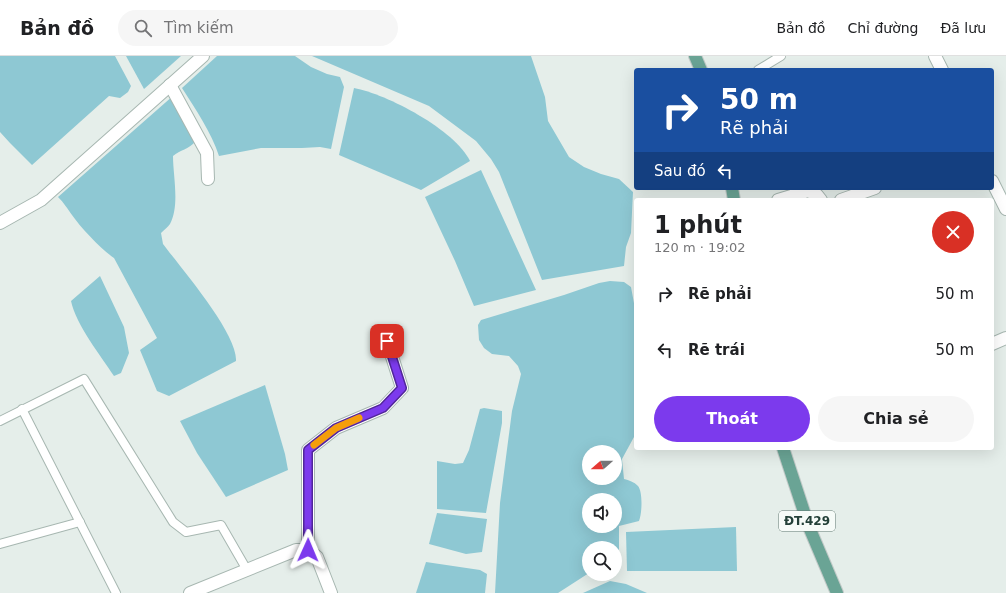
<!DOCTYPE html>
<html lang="vi">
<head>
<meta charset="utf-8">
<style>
	body { margin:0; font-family:"DejaVu Sans",sans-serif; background:#f6f6f6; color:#202124; height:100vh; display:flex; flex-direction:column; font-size:15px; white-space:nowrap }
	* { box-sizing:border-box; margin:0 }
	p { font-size:13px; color:#757577 }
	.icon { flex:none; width:22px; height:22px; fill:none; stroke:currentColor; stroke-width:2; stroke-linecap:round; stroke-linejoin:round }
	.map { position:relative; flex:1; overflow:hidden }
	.details { position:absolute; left:634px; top:142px; width:360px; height:252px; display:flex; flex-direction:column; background:#fff; border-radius:4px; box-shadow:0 4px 16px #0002 }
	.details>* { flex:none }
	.top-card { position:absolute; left:634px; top:12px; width:360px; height:122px; border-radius:4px; box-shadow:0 4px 16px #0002; background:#1a4fa0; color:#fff; overflow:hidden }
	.needle { width:26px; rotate:250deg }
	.controls { position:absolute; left:582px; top:389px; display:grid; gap:8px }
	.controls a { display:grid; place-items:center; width:40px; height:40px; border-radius:50%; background:#fff; box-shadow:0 4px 16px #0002; font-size:20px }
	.pin { position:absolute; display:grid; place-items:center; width:34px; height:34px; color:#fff; margin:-17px; border-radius:8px; box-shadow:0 2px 6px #0006 }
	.me { position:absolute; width:44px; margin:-22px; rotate:1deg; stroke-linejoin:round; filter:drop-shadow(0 0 3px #0008) }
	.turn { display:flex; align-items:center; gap:14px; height:84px; padding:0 20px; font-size:18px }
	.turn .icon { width:52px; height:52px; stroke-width:2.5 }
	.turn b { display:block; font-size:28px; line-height:34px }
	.then { display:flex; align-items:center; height:38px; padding:0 20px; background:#0003; gap:8px; font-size:15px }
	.round { display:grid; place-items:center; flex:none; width:42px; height:42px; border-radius:21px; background:#f6f6f6 }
	.headline { display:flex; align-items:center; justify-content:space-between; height:68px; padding:0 20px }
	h1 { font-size:24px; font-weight:700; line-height:30px }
	.cta { display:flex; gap:8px; margin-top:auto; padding:8px 20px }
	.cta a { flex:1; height:46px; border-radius:24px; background:#7c3aed; color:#fff; font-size:16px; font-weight:700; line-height:46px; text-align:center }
	.cta a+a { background:#f6f6f6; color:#202124 }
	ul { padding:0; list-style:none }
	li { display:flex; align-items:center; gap:12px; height:56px; padding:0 20px }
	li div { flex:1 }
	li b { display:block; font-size:15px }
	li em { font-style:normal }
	header { display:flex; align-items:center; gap:24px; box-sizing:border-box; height:56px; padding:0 20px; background:#fff; border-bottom:1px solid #e0e0e0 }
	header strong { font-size:19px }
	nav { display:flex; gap:22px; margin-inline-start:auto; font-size:14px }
	.search { width:280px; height:36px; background:#f6f6f6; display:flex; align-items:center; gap:10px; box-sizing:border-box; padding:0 14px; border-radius:22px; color:#757577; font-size:15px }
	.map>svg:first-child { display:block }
</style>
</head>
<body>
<header>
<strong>Bản đồ</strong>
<div class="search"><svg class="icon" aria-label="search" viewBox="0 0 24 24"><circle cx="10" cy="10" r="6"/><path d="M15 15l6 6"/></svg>Tìm kiếm</div>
<nav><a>Bản đồ</a><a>Chỉ đường</a><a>Đã lưu</a></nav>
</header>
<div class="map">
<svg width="1006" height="537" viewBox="0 0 1006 537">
	<rect width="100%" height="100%" fill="#e5eeea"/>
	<g fill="#8ec8d3" fill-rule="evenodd">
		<polygon points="0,0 115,0 131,30 128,36 120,42 109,40 32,109 10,87 0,76"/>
		<polygon points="126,0 181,0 144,33"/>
		<path d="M217,0h78l16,11 16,7 13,3 4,10 -13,62 -11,-2 -18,1h-41l-42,8c-8,-24 -23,-46 -37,-68z"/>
		<polygon points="312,0 531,0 545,41 548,65 569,101 584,111 601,118 619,123 633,136 631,177 626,191 624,210 542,224 499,116 491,103 476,85 429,50"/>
		<path d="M354,32c33,6 101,42 116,73l-49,29 -82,-35z"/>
		<path d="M174,39l21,47c-6,7 -15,8 -22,14 0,20 7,49 -3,68 -2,3 -6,6 -9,9l2,11c18,24 75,90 73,117l-67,35 -12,-5 -17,-41 17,-12 -43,-80c-13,-9 -33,-30 -42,-43 -5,-7 -8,-12 -14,-18z"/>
		<polygon points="481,114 536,234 474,250 455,205 425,141"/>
		<path d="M100,220l24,51 5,26 -8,20 -7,3c-13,-20 -38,-51 -43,-75z"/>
		<path d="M610,225l14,1 7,5 5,27v116l-2,7 -12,22 2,20c5,1 10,3 14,7 5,6 4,28 1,35l-20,5v42l-4,1v-21h-26v25l-31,20h-63l5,-90 12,-92 9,-37 -3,-8 -9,-10 -17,-2 -8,-6 -5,-8 -1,-15 3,-5 83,-25 35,-12zM589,396h26v26h-26zM589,444h26v26h-26z"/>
		<polygon points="265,329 285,398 288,414 226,441 197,397 180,365"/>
		<polygon points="484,352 502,355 502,367 486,457 437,453 437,405 455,408 463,407 469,394 480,353"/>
		<polygon points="437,457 487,463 482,496 466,498 429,488"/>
		<polygon points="736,471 737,515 627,515 626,476"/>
		<polygon points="426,506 480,514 487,518 485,537 416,537"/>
		<polygon points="610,525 626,528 647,537 583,537"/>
	</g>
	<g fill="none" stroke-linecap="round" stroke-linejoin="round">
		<g stroke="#a7b7b1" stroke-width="10">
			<g id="service">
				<polyline points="758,14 781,0"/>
				<polyline points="22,353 116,537"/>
				<polyline points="0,365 84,323 173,466 186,476 221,469 247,514"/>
				<polyline points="0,488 80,466"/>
			</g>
		</g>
		<g stroke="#a7b7b1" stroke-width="14">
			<g id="minor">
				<polyline points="935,0 942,14"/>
				<polyline points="170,29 207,97 208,123"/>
				<polyline points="992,125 1006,153"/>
				<polyline points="778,144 808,135 817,139 821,144"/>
				<polyline points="841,144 875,132"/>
				<polyline points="0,167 41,144 203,0"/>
				<polyline points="308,494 308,394 336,372 383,352 402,332 387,285"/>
				<polyline points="190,537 296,494 308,494 317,501 331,537"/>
			</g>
		</g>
		<g stroke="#a7b7b1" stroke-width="14">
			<polyline id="tertiary" points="992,288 1006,282"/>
		</g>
		<g stroke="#c2cac8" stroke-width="14">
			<g id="primary">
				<polyline points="695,0 701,14"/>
				<polyline points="732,132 734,144"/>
				<polyline points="783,392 809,471 837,537"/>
			</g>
		</g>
		<use href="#service" stroke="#fff" stroke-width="8"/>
		<use href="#minor" stroke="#fff" stroke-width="12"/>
		<use href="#tertiary" stroke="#fff" stroke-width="12"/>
		<use href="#primary" stroke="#6aa495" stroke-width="12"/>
	</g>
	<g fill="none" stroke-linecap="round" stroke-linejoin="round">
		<g stroke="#51269a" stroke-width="10">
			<polyline id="route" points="308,494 308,394 336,372 383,352 402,332 387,285"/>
		</g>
		<use href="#route" stroke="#7c3aed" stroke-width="7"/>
		<polyline stroke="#f59e0b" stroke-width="7" points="314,389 336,372 359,362"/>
	</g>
	<g text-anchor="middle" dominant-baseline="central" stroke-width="4" stroke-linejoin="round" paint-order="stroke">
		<rect fill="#f6fbf8" stroke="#637972" stroke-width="1" x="779" y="455" width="56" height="20" rx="3"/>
		<g font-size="12" font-weight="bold" fill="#244139">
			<text x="807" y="465">ĐT.429</text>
		</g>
	</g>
</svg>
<div class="controls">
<a><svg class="needle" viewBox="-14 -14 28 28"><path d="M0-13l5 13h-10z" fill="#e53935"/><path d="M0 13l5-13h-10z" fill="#757577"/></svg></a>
<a><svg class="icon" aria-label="sound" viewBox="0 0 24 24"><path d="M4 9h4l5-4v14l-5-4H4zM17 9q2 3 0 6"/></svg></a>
<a><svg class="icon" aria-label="search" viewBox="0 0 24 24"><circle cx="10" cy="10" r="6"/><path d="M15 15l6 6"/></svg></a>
</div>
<div class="pin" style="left:387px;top:285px;background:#d93025"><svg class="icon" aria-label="arrive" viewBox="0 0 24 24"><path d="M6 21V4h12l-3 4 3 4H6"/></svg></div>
<svg class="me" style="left:308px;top:494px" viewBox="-20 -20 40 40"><path d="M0-17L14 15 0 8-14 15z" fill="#7c3aed" stroke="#fff" stroke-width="4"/></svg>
<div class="top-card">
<div class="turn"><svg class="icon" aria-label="right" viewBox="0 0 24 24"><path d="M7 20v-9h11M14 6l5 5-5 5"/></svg><div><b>50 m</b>Rẽ phải</div></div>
<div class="then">Sau đó<svg class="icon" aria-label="left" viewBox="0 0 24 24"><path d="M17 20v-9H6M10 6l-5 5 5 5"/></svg></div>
</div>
<section class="details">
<div class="headline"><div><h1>1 phút</h1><p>120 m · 19:02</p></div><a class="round" style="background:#d93025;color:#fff"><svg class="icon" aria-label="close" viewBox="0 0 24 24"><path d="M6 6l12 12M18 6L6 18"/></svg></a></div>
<ul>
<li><svg class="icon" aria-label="right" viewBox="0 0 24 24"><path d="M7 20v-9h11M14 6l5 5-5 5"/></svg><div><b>Rẽ phải</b></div><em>50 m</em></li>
<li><svg class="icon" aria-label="left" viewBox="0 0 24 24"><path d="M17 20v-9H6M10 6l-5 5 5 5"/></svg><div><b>Rẽ trái</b></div><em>50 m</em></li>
</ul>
<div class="cta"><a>Thoát</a><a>Chia sẻ</a></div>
</section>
</div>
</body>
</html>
